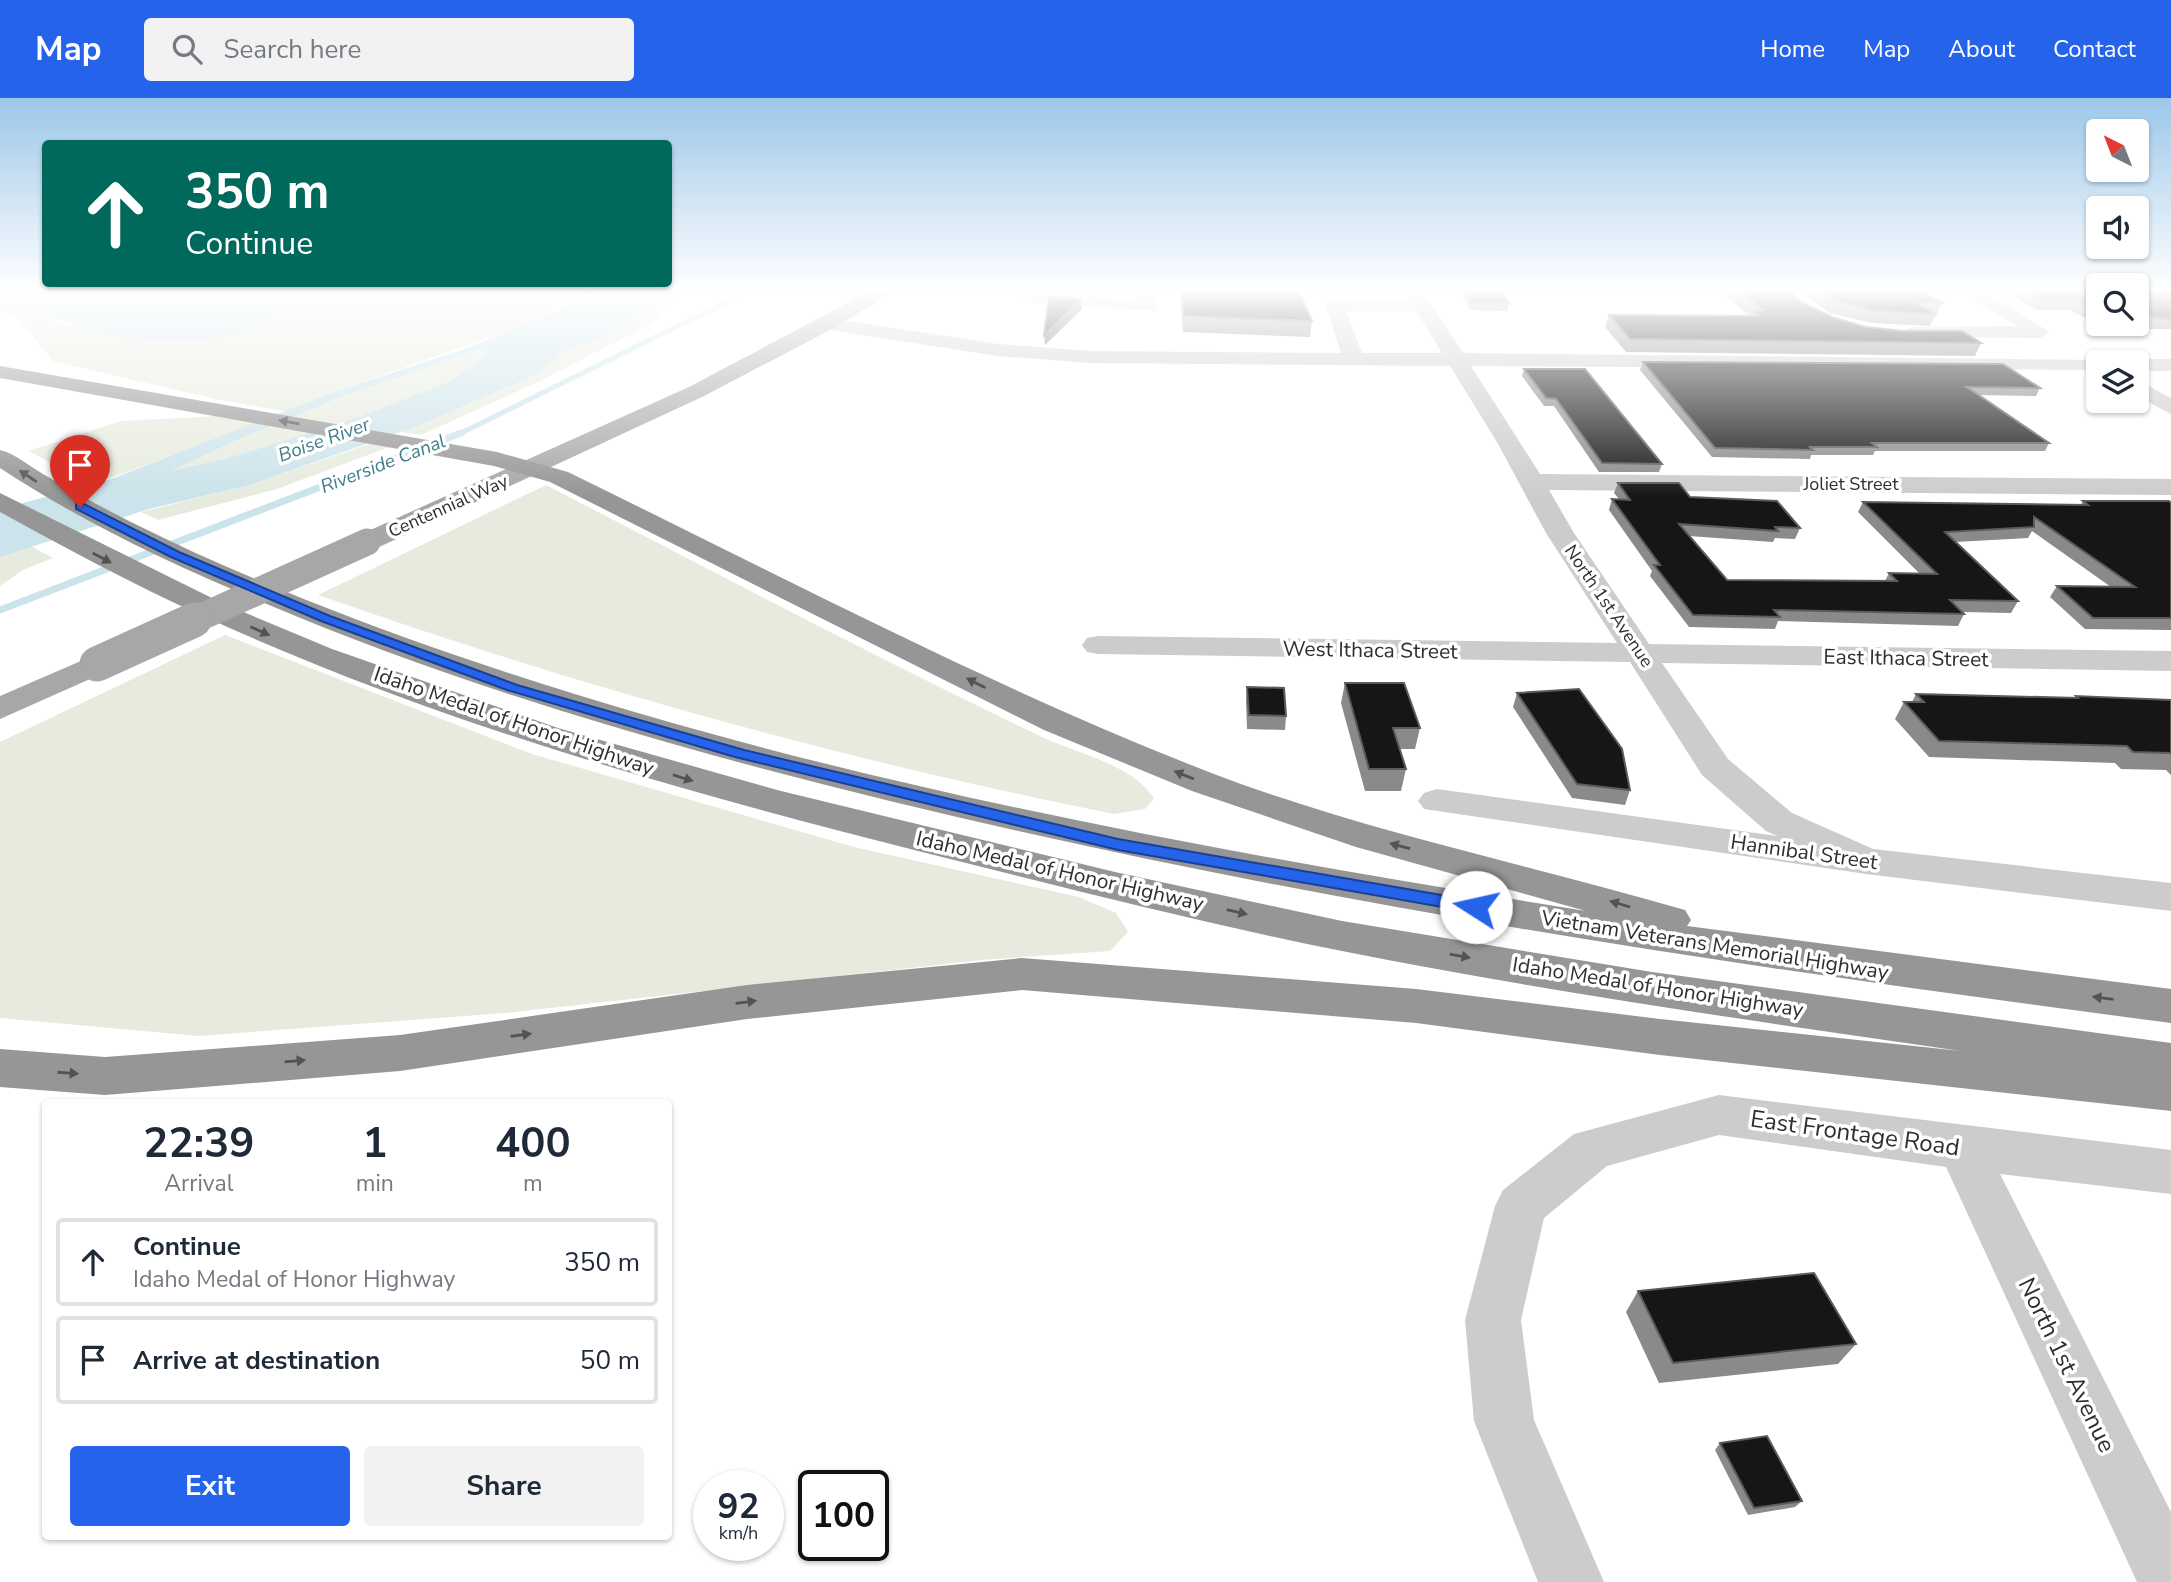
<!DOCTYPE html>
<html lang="en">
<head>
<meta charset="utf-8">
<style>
	body { margin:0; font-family:"Nunito Sans",sans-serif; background:#f2f2f3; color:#1f2937; height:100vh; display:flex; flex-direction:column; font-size:26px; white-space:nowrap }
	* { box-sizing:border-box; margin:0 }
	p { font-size:23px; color:#747a83 }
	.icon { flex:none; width:38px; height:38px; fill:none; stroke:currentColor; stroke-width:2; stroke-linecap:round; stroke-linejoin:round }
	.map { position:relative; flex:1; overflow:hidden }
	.details { position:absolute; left:42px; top:1001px; width:630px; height:441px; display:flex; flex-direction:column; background:#fff; border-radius:7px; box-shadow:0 2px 5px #0004 }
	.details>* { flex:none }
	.top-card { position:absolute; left:42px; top:42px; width:630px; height:147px; border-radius:7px; box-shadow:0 2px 5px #0004; background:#00695c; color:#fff; overflow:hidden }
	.needle { width:46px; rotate:318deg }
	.controls { position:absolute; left:2086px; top:21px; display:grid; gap:14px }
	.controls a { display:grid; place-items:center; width:63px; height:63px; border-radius:7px; background:#fff; box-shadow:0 2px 5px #0004; font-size:35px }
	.speed { position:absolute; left:693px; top:1372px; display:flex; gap:14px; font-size:35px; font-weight:700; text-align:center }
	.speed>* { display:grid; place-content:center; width:91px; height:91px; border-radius:50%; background:#fff; box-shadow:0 2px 5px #0004; line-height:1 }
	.speed small { font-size:18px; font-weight:400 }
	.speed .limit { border:4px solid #111; border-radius:10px; background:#fff; color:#111 }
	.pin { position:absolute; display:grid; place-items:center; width:60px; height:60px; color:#fff; margin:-72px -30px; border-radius:50% 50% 50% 0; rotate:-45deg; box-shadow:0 0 7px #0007 }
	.pin .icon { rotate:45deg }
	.me { position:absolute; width:77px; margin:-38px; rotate:280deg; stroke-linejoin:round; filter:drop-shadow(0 0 5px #0008) }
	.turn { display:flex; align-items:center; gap:24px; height:147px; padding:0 28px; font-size:32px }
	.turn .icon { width:91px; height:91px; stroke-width:2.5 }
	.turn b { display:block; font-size:49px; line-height:60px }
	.eta { display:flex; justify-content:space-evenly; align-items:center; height:119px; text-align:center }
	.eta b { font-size:42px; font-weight:700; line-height:49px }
	.action { display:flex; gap:14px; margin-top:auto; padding:14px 28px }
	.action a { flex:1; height:80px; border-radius:7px; background:#2563eb; color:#fff; font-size:28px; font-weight:700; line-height:80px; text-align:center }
	.action a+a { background:#f2f2f3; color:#1f2937 }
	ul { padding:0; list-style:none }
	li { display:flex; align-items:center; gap:21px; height:88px; margin:0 14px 10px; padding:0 14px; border:4px solid #e0e1e3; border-radius:7px }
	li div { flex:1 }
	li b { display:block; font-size:26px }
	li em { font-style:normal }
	header { display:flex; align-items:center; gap:42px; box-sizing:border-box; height:98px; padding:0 35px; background:#2563eb; color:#fff }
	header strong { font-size:33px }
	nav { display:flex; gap:38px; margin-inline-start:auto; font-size:24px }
	.search { width:490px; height:63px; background:#f2f2f3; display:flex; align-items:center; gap:18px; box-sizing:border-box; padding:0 24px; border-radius:7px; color:#747a83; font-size:26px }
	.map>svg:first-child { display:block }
</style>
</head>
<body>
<header>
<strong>Map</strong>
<div class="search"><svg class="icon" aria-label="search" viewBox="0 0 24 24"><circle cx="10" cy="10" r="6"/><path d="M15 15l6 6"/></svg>Search here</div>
<nav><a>Home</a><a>Map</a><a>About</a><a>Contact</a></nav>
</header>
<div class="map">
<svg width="2171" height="1484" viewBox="0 0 2171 1484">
	<rect width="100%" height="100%" fill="#fff"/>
	<g fill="#e7ebde">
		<polygon points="314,191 599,191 528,226 334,294 288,314 220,302 53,263 18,220 0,214 0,203 66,227 228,237 271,222"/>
		<polygon points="660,191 685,191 650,226 538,284 421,337 401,334 535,277 563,254 607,238 631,222"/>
		<polygon points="481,251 485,257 451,283 353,321 225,361 167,375 237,342 342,299"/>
		<polygon points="219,318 260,325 91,387 29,353 121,323"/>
		<polygon points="375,344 392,348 277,391 158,422 141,414 247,388"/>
		<path d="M546,387c164,85 327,171 494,251 37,18 90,27 114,62l-9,11 -31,5c-271,-54 -536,-128 -796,-219z"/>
		<polygon points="31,448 53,460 23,472 0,488 0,459"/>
		<polygon points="225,537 532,656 854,749 1079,799 1116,815 1128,834 1110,853 982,862 505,915 199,938 0,920 0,644"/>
	</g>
	<g fill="#cbe3ea" fill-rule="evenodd">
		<path d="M0,191h314c-14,10 -28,24 -44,31 -88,42 -184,12 -270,-19z"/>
		<path d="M599,191h61l-29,31 -24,16 -42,15 -30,24 -118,51 -170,60 -98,23 -149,48v-48l106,-28 228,-89 133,-44 104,-43zM481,251l4,6 -34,26 -98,38 -128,40 -54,12 66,-31 105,-43z"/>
	</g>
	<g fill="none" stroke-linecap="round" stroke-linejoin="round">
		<polyline stroke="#cbe3ea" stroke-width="5" points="457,337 753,191"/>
		<polyline stroke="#cbe3ea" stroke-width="7" points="0,512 461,335"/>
		<g fill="#ccc" fill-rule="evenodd">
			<polygon points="794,191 812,191 812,192 803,197"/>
			<polygon points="1138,191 1156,191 1157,209 1155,213 1025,204 1016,198 1025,192 1138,203"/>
			<path d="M1403,191h18l42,64 642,7 2,2h-9v8l-627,-4 69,108 631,5v16l-622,-5 25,43 75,111 522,7v20l-509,-8 66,96 64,54 81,36 298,34v28l-305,-37 -442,-65 -6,-8 6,-8 13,-4 340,47 -11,-5 -64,-56 -72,-113 -532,-8 -11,-2 -5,-7 5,-7 11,-2 519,7 -71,-110 -49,-91 -47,-76 -359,-3 -93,-7 -169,-26 -10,-6 10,-6 169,26 93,7 250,2 -15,-47 2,-4 81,-2zM1346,213h70l26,42h-80z"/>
			<polygon points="1957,191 1980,191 2050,234 2040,240 1906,239 1903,235 1906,231 1913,229 2017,228"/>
			<polygon points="2137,261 2171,261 2171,273 2137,273 2137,264 2128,264"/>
			<polygon points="2137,282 2171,300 2171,316 2137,298"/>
			<polygon points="1719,997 2171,1052 2171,1096 2000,1076 2171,1414 2171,1484 2137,1484 1946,1069 1719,1037 1607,1068 1544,1120 1521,1222 1534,1322 1604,1484 1538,1484 1474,1323 1465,1222 1495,1108 1503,1092 1574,1036"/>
		</g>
		<g fill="#a7a7a7" fill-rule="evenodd">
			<polygon points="874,191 897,191 832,231 704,298 377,450 357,450 353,444 357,438 689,289"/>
			<polygon points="97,556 108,559 113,566 108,573 0,621 0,598"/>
		</g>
		<g fill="#969696" fill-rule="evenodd">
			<path d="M0,268l497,86 71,20c213,104 424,216 646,302 153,58 314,90 471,136l6,10 -4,6 484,63v34c-491,-64 -981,-137 -1459,-268 -153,-42 -304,-91 -450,-153 -91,-38 -180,-80 -262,-134v-18c16,4 29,16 43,24 29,17 58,33 88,48 104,52 214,95 324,133 366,126 750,195 1131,256l-230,-64 -164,-56 -148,-61 -494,-248 -56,-16 -494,-88z"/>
			<path d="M0,395l222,110 110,46 226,79 223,63 334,81 227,49 310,51 519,71v68l-511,-56 -244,-32 -394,-33 -275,29 -347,52 -295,24 -105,-8v-38l105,8 295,-22 347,-50 275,-27 394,31 244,30 301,32c-207,-30 -414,-59 -619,-100 -141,-28 -280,-64 -420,-99 -245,-62 -491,-131 -721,-237 -69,-31 -135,-67 -201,-103z"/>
		</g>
		<polyline stroke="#a7a7a7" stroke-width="27" points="190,524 367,444"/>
		<polyline stroke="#a7a7a7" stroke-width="35" points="97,566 194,522"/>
	</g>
	<g fill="#8a8a8a">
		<polygon points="1052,191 1101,191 1096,196"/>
		<polygon points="1180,191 1298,191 1312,223 1310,239 1183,234"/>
		<polygon points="1459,191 1500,191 1509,205 1507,213 1470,212"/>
		<polygon points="1718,191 1788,191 1801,204 1832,219 1866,229 1981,245 1975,258 1626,254 1605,229 1609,217 1750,218"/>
		<polygon points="1799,191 1920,191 1942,205 1930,228 1872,225 1829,215"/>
		<polygon points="2002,191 2098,191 2098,219 2083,219 2070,212 2036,212"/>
		<polygon points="2137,191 2171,191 2171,231 2147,231 2137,225"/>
		<polygon points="1643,264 2040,290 2036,298 1979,297 2049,345 2045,353 1875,353 1873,357 1811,357 1810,361 1712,359 1640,272"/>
		<polygon points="1524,271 1662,366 1659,374 1599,374 1554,308 1544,308 1522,278"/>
		<polygon points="1618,385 1690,399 1800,430 1795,441 1775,440 1773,444 1689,438 1727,482 1885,483 1889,475 1920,476 1858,414 1863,404 2081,407 2083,403 2171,405 2171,532 2085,531 2050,499 2057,488 2111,489 2032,433 2028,440 1956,444 2018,503 2011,515 1962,514 1964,516 1958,528 1778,523 1775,531 1689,529 1650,478 1652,473 1609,412 1612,401 1619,401 1614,395"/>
		<polygon points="1345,585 1420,630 1415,651 1400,651 1406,671 1401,693 1365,693 1341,605"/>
		<polygon points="1247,589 1286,618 1285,632 1247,631 1246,603"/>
		<polygon points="1517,595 1630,692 1625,707 1572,700 1513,609"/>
		<polygon points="1916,596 2075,600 2076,598 2171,602 2171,677 2166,672 2121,671 2115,665 1929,659 1895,621 1904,604 1912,604"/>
		<polygon points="1638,1193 1856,1246 1838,1266 1659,1285 1626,1214"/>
		<polygon points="1720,1345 1802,1403 1795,1409 1748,1417 1715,1352"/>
	</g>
	<polygon fill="#5c5c5c" points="1081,201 1082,211 1045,247 1044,237"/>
	<g fill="#161616" stroke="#5c5c5c" stroke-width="2">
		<polygon points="1182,191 1298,191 1312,223 1184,218"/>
		<polygon points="1464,191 1500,191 1509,205 1471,205"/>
		<polygon points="1737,191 1788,191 1801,204 1832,219 1866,229 1903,233 1962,233 1981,245 1630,241 1609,217 1760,218 1752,213 1763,212"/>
		<polygon points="1819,191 1920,191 1942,205 1918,205 1935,216 1877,213 1834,203"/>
		<polygon points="2023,191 2098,191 2098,209 2088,209 2075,202 2041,202"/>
		<polygon points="2137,191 2171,191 2171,221 2153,220 2137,212"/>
		<polygon points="1049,199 1081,201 1044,237"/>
		<polygon points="1643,264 2003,266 2040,290 1967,289 2049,345 1872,345 1877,349 1810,349 1813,352 1715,350"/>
		<polygon points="1524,271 1585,271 1662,366 1602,365 1556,301 1546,300"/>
		<polygon points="1618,385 1679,385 1690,399 1777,403 1800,430 1775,429 1778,433 1679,426 1727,482 1897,483 1889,475 1937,476 1863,404 2088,407 2083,403 2169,403 2171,405 2171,520 2093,520 2057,488 2135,489 2034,419 2034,429 1945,434 2018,503 1950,502 1964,516 1774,512 1780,519 1693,517 1654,467 1660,467 1612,401 1630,402"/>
		<polygon points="1345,585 1404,585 1420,630 1393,630 1406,671 1369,671"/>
		<polygon points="1247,589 1284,590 1286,618 1249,617"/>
		<polygon points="1579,591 1622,651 1630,692 1577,686 1517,595"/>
		<polygon points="1916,596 2078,600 2076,598 2171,602 2171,655 2133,654 2127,648 1939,643 1904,604 1924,604"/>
		<polygon points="1814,1175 1856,1246 1673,1265 1638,1193"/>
		<polygon points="1767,1338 1802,1403 1754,1410 1720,1345"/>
	</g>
	<defs><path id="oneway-solid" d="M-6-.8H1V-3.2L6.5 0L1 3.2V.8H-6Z" transform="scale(1.75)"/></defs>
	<g fill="#535353">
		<use href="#oneway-solid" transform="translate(289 324) rotate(-170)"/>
		<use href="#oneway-solid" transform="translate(28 378) rotate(-146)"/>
		<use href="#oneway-solid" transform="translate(102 460) rotate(28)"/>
		<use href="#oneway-solid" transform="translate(260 533) rotate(24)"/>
		<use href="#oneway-solid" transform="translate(976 585) rotate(-153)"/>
		<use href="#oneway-solid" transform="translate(1184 677) rotate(-158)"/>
		<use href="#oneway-solid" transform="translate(683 680) rotate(17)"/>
		<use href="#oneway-solid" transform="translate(1400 748) rotate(-165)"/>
		<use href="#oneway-solid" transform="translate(1620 806) rotate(-163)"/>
		<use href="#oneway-solid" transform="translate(1237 814) rotate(13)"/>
		<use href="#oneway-solid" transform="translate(1460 858) rotate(10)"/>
		<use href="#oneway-solid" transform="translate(2103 900) rotate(-173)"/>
		<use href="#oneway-solid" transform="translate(746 904) rotate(-7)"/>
		<use href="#oneway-solid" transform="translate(521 937) rotate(-8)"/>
		<use href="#oneway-solid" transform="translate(295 963) rotate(-5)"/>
		<use href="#oneway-solid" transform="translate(68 975) rotate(4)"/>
	</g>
	<linearGradient id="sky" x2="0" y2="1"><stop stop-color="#9cc7e9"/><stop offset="0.48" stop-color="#fff"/><stop offset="1" stop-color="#fff" stop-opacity="0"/></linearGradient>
	<rect width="2171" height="399" fill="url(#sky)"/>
	<polygon fill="#2563eb" stroke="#184099" stroke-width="2" points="76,406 84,406 179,454 330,518 517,587 744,652 1118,741 1476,803 1485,809 1476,815 1118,752 735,659 507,592 321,523 171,459 76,411"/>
	<g text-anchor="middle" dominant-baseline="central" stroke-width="7" stroke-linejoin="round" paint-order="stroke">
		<g font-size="18" fill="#2f2f2f" stroke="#fff">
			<text x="1851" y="386">Joliet Street</text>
			<text transform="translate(448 408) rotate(-24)">Centennial Way</text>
			<text transform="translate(1609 508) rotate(56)">North 1st Avenue</text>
		</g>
		<g font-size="19" font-style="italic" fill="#417d8d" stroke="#fff">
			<text transform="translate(324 342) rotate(-20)">Boise River</text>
			<text transform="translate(383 366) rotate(-21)">Riverside Canal</text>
		</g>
		<g font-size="21" fill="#2f2f2f" stroke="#fff">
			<text transform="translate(1370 552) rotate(1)">West Ithaca Street</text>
			<text transform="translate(1906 560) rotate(1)">East Ithaca Street</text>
			<text transform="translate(514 623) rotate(19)">Idaho Medal of Honor Highway</text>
			<text transform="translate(1804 754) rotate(8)">Hannibal Street</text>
			<text transform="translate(1060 773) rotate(13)">Idaho Medal of Honor Highway</text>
			<text transform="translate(1715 847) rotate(9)">Vietnam Veterans Memorial Highway</text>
			<text transform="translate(1658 889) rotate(9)">Idaho Medal of Honor Highway</text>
		</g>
		<g font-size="24" fill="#2f2f2f" stroke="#fff">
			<text transform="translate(1855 1035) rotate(8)">East Frontage Road</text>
			<text transform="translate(2067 1267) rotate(64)">North 1st Avenue</text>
		</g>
	</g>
</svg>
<div class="controls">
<a><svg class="needle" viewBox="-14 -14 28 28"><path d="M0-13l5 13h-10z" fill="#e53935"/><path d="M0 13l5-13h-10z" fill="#747a83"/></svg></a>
<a><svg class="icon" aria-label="sound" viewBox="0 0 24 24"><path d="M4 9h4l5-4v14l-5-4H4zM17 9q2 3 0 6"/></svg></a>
<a><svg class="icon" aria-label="search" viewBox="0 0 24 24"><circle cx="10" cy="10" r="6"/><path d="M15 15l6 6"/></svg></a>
<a><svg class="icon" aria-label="layers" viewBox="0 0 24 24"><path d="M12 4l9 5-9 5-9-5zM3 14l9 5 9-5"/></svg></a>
</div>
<div class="speed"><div>92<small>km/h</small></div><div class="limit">100</div></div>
<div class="pin" style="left:80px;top:409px;background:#d93025"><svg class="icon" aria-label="arrive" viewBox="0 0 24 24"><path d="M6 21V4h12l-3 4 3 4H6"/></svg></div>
<svg class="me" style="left:1476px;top:809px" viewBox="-20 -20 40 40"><circle r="19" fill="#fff"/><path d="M0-13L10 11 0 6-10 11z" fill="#2563eb"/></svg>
<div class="top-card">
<div class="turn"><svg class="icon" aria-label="ahead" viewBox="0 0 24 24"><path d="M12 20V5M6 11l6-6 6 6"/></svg><div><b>350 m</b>Continue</div></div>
</div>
<section class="details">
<div class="eta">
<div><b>22:39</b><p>Arrival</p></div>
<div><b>1</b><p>min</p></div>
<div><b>400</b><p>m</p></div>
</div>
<ul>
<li><svg class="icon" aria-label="ahead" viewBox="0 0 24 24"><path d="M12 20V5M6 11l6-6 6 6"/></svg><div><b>Continue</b><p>Idaho Medal of Honor Highway</p></div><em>350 m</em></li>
<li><svg class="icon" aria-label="arrive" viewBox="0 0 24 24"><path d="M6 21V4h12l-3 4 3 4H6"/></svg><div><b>Arrive at destination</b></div><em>50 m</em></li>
</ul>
<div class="action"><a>Exit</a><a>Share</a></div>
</section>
</div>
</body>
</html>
